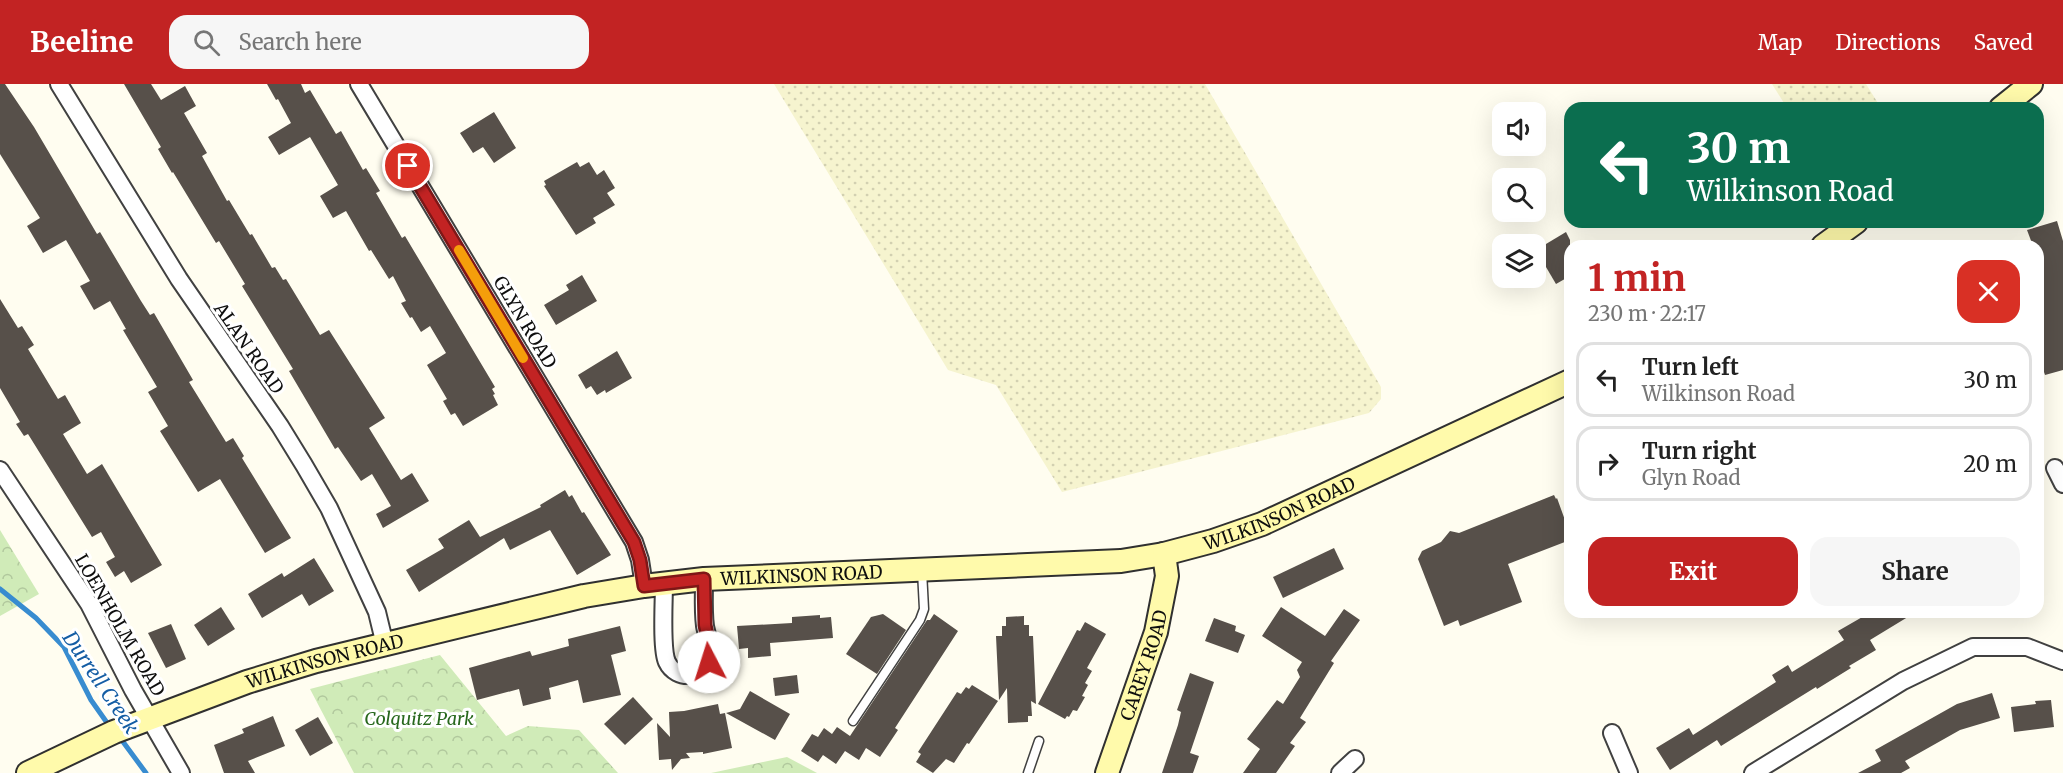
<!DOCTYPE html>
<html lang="en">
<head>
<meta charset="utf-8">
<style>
	body { margin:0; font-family:Merriweather,serif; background:#f6f6f6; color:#222; height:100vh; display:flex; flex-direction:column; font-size:22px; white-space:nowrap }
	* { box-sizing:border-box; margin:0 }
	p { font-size:20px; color:#767676 }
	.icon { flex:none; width:33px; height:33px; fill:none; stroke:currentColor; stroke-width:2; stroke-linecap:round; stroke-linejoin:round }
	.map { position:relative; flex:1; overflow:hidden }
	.details { position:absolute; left:1564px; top:156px; width:480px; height:378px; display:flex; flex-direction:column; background:#fff; border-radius:18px; box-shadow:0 6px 24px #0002 }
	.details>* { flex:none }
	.guide { position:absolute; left:1564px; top:18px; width:480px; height:126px; border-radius:18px; box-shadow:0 6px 24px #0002; background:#0b6e4f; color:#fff; overflow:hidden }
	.fabs { position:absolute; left:1492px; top:18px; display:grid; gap:12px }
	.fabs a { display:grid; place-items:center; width:54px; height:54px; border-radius:12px; background:#fff; box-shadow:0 6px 24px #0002; font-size:30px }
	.pin { position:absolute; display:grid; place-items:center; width:51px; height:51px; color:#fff; margin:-26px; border:3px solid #fff; border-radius:50%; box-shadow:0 2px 6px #0007 }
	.me { position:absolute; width:66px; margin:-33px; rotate:355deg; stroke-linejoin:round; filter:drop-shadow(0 0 4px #0008) }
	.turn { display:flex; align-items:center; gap:21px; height:126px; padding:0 24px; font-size:27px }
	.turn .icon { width:78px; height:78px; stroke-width:2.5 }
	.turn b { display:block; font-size:42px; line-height:51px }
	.round { display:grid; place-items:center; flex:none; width:63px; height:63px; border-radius:18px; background:#f6f6f6 }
	.head { display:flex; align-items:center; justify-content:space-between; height:102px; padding:0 24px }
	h1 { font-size:36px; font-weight:700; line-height:45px; color:#c22323 }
	.button { display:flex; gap:12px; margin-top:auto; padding:12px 24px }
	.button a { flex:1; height:69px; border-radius:18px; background:#c22323; color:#fff; font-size:24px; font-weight:700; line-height:69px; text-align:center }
	.button a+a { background:#f6f6f6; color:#222 }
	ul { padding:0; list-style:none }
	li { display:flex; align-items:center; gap:18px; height:75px; margin:0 12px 9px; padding:0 12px; border:3px solid #e0e0e0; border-radius:18px }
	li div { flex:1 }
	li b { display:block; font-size:22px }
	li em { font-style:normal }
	header { display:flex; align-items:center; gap:36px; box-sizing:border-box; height:84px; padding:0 30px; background:#c22323; color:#fff }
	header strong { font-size:28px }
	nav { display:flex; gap:33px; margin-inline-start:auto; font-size:21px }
	.search { width:420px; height:54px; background:#f6f6f6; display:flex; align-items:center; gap:15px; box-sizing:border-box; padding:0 21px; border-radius:18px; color:#767676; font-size:22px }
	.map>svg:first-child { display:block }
</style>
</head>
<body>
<header>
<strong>Beeline</strong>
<div class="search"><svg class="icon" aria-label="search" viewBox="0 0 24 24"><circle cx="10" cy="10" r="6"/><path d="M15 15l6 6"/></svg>Search here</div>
<nav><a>Map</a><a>Directions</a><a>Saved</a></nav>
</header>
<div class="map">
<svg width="2063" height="689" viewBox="0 0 2063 689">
	<defs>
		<pattern id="farmland-dots" width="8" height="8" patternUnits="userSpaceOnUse" patternTransform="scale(1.5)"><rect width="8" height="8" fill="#f6f4cf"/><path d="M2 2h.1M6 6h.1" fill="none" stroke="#d2d0b1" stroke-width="1.8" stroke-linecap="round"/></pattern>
		<pattern id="park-crowns" width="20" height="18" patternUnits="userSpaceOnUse" patternTransform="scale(1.5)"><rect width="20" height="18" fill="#d0ebb8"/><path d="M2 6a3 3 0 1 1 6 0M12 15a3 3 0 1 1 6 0" fill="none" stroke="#b1c89d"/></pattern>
	</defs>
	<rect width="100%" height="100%" fill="#fffdf0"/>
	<g fill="url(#farmland-dots)">
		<polygon points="774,0 1205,0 1381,303 1381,315 1369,329 1062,408 996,301 948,286"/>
		<polygon points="1772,0 1866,0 1881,24 1787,24"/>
	</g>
	<g fill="url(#park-crowns)">
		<polygon points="0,446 39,510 0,532"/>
		<polygon points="440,571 506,652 528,642 579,646 618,689 354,689 310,605"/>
		<polygon points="787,673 817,689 711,689"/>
	</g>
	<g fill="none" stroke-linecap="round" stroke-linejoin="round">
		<g stroke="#388cd0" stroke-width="5">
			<polyline points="0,505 36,534 64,563 91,616 110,643"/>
			<polyline points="118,651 146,689"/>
		</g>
	</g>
	<g fill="#57504a">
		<polygon points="0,0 5,0 34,43 97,150 100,148 141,217 150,231 154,229 193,296 189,298 226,358 233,354 244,372 242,374 291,454 265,469 220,395 198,408 160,347 168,342 148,308 157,303 123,246 126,245 110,217 94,226 80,202 90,197 66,156 43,169 27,142 40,134 0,70"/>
		<polygon points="124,0 151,0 161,16 185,2 196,22 184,29 207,69 202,72 227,117 229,116 250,151 252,150 272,184 275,183 283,196 286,195 320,251 329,246 385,334 369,344 401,396 412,389 429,417 383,444 376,430 391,422 372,390 361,397 338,363 335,365 289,287 293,285 242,202 245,200 219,157 216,159 173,88 172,89 158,65 161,63"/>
		<polygon points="267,0 301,0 305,9 310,6 336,50 341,47 363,86 366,84 380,107 376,109 402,154 405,152 495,303 492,305 495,310 493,311 498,321 463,342 455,329 451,331 443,317 447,315 427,281 446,269 430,242 421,248 412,233 410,234 401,219 406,217 393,192 389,195 371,166 369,167 346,127 333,134 320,112 338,101 310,53 279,71 268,53 291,39 278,15 276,16"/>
		<polygon points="494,28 516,64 494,79 483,63 473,69 460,49"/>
		<polygon points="577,78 580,83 589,78 597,91 604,86 615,104 607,109 615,121 593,134 596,139 576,151 544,102 546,101 544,97"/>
		<polygon points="2057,137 2063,157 2063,286 2045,291 2044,288 2038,290 2038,162 2033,162 2027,146"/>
		<polygon points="1566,148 1570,156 1570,192 1556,200 1536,166"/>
		<polygon points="582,191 597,217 556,241 544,221 569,206 566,201"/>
		<polygon points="0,215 18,244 22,242 34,261 28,265 58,315 65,311 81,339 63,350 87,390 102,380 162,481 131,499 124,487 115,493 106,478 115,473 101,448 92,453 28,350 24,352 16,340 20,338 0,304"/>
		<polygon points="617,267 632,294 606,309 605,306 597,311 591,302 586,305 578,291"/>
		<polygon points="565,406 569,413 572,411 582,429 584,428 611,471 577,491 550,446 510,466 504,454 419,508 406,486 444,464 438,455 469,436 480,453 541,423 540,421"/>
		<polygon points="1554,411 1556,415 1557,414 1570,450 1570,456 1508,480 1522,518 1460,542 1458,536 1444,542 1418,475 1422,467 1441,458 1450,447 1459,449"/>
		<polygon points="1334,464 1344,485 1283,514 1273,493"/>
		<polygon points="314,474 334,507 309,522 302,510 262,534 248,510 282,489 284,493"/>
		<polygon points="221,523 235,545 208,562 194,541"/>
		<polygon points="1281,523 1325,552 1344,525 1360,536 1331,577 1334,579 1300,634 1306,638 1290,659 1295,662 1276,689 1243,689 1260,665 1247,655 1277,616 1283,620 1300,593 1297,586 1302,578 1262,552"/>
		<polygon points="1871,528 1916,528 1870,556 1876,566 1849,582 1851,584 1817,605 1816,603 1721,662 1717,656 1670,686 1656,664 1689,644 1693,651 1776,598 1772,591 1788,581 1792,588 1844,556 1838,547"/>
		<polygon points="883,530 906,546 877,590 846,570 871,533"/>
		<polygon points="934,530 958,547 895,644 898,646 880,673 866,664 859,676 845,667 836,680 823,671 818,678 801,667 812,650 818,653 824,644 832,650 837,643 850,652 927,536 930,536"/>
		<polygon points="820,531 820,534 831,533 833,554 770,559 771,572 748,574 748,564 739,565 737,542 792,539 792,533"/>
		<polygon points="1024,532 1024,541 1029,541 1029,552 1033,552 1036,620 1031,617 1032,632 1028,632 1028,638 1008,639 1007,604 999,616 996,552 1002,552 1002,542 1006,542 1006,533"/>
		<polygon points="1214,534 1236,542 1235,547 1245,551 1238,569 1205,557"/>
		<polygon points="1085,538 1106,550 1087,584 1092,587 1085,599 1088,601 1082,612 1085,613 1077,627 1073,626 1069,633 1067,632 1065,635 1038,620 1077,546 1080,547"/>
		<polygon points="171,540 186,575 166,584 148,549"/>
		<polygon points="620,542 626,567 611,571 621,611 583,619 578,596 549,604 551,615 523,622 519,605 477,616 469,584 530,567 532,572 569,562 568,555"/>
		<polygon points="1190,589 1214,598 1190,669 1199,672 1193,689 1162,689 1178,641 1181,628 1177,626"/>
		<polygon points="797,591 799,609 775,612 773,594"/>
		<polygon points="972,601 998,617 969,660 967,659 954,679 946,675 933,689 916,678 921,670 918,668 957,608 961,610 966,603 969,605"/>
		<polygon points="750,607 790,630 775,656 726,629 740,625"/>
		<polygon points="1992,609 2000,634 1960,646 1905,677 1910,684 1901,689 1858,689 1881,677 1875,666 1957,620"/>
		<polygon points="633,613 653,635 625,661 604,640"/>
		<polygon points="2051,616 2054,643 2014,648 2011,623 2036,620 2035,617"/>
		<polygon points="718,620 720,630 725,629 732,664 703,670 703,668 686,669 690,674 681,675 672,686 671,675 659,676 657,639 670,653 669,628 684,627"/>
		<polygon points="273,632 285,662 248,677 255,689 224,689 214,661 244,649 242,645"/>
		<polygon points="318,633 333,659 310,672 295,646"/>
	</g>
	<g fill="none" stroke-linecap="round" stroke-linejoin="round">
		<g stroke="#414141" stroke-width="11">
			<g id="lane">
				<polyline points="853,637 920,536 924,525 922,487"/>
				<polyline points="1028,689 1039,657"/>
			</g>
		</g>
		<g stroke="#414141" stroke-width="20">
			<g id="street">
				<polyline points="59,0 179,195 280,342 304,381 329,424 377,528 385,561"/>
				<polyline points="359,0 634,458 640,476 644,502"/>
				<polyline points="2055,384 2063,400"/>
				<polyline points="0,386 89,520 133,606 181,689"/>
				<path d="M664,499c0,17 -3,66 3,79 9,19 38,17 43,-4 2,-10 -3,-21 -5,-32 -2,-15 -1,-31 -1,-47"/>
				<polyline points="1612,649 1629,689"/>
				<polyline points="1340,689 1355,675"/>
				<polyline points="1753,689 1903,597 1973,563 2027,563 2063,577"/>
			</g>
		</g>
		<g stroke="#303030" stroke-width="26">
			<g id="secondary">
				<polyline points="2001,24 2031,0"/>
				<polyline points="1823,162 1856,138"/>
				<path id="s1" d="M28,689l86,-41 133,-50 69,-21 268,-65 60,-10 60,-7 417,-18 43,-7 49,-13 49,-17 308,-143"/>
				<path id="s2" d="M1107,689l49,-141 11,-56 -3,-22"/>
			</g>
		</g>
		<use href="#lane" stroke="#fff" stroke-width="8"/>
		<use href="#street" stroke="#fff" stroke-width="16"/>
		<use href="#secondary" stroke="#fffaab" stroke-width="22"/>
	</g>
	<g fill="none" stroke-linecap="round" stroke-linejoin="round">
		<g stroke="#7e1717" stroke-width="15">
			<polyline id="route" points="408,82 634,458 640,476 644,502 704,495 705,541 711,569 709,578"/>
		</g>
		<use href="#route" stroke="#c22323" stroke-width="10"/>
		<polyline stroke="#f59e0b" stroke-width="10" points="459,166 523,274"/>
	</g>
	<g text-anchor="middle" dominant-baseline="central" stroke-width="6" stroke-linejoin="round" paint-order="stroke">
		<g font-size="18" fill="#0e0e0e" stroke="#fff">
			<text transform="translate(525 238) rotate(59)">GLYN ROAD</text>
			<text transform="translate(249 264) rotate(55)">ALAN ROAD</text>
			<text stroke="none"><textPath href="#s1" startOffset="1290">WILKINSON ROAD</textPath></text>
			<text stroke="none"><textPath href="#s1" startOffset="804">WILKINSON ROAD</textPath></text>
			<text transform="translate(120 541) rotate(60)">LOENHOLM ROAD</text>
			<text stroke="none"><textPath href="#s1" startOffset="318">WILKINSON ROAD</textPath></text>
			<text stroke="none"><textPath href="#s2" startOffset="114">CAREY ROAD</textPath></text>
		</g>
		<g font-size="18" font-style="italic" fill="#28681d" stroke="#fff">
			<text x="419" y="634">Colquitz Park</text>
		</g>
		<g font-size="20" font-style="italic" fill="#145da4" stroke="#fff">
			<text transform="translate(101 598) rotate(56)">Durrell Creek</text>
		</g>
	</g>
</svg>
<div class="fabs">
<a><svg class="icon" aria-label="sound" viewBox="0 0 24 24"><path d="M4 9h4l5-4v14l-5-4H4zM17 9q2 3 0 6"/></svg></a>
<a><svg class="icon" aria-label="search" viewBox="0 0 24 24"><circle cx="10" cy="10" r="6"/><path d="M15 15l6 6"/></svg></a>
<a><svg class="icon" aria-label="layers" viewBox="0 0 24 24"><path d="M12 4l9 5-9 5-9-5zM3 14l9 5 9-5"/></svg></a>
</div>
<div class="pin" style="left:408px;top:82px;background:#d93025"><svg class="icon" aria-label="arrive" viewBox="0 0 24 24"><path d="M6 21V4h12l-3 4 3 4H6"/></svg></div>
<svg class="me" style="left:709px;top:578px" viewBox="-20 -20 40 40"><circle r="19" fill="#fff"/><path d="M0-13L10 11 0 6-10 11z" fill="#c22323"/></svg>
<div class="guide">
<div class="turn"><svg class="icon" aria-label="left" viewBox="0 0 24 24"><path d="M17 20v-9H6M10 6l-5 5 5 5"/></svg><div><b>30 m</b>Wilkinson Road</div></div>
</div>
<section class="details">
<div class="head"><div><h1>1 min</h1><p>230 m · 22:17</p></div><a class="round" style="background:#d93025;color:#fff"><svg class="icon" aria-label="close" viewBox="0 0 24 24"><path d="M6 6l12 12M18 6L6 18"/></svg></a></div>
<ul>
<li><svg class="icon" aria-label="left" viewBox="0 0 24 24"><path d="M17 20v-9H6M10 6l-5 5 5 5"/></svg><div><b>Turn left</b><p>Wilkinson Road</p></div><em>30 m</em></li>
<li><svg class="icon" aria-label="right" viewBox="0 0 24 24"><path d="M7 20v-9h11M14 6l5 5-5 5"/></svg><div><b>Turn right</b><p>Glyn Road</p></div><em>20 m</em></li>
</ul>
<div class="button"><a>Exit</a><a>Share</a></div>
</section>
</div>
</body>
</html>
